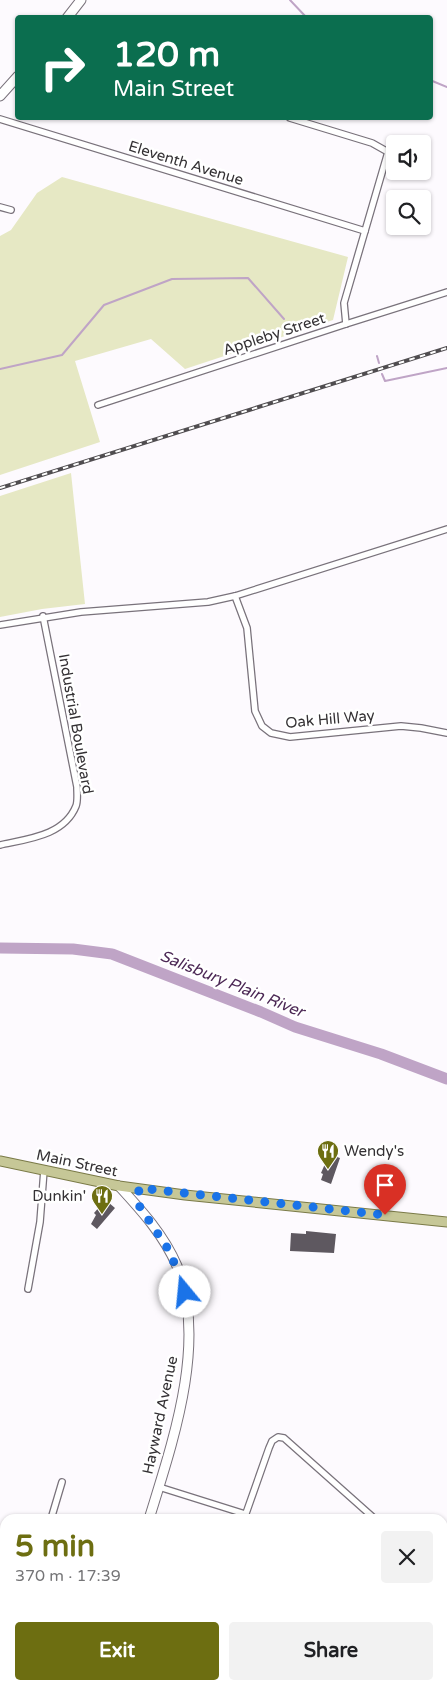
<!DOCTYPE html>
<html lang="en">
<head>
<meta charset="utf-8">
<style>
	body { margin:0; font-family:"Varela Round",sans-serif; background:#f2f2f2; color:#202124; height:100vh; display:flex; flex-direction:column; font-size:19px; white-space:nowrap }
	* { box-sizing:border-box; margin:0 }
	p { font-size:16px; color:#757577 }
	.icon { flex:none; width:28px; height:28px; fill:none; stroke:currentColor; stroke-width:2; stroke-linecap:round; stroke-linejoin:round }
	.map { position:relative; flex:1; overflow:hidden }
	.details { position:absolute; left:0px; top:1514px; width:448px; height:176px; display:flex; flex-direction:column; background:#fff; border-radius:15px 15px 0 0; box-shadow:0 1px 4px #0004 }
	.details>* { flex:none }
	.hud { position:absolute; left:15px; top:15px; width:418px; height:105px; border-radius:5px; box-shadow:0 1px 4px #0004; background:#0b6e4f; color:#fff; overflow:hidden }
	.fabs { position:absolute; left:386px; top:135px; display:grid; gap:10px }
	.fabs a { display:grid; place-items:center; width:45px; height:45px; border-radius:5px; background:#fff; box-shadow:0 1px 4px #0004; font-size:25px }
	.pin { position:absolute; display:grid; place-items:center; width:42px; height:42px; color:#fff; margin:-51px -21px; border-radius:50% 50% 50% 0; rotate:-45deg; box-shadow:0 0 5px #0007 }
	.pin .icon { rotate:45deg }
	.me { position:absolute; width:55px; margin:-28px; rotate:343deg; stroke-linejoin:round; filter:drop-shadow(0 0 4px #0008) }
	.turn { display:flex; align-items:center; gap:18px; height:105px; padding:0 15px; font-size:22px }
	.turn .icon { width:65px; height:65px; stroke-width:2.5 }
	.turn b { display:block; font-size:35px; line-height:42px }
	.round { display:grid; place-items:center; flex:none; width:52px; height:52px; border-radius:5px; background:#f2f2f2 }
	.overview { display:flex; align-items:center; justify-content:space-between; height:85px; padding:0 15px }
	h1 { font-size:30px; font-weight:700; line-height:38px; color:#6d6e11 }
	.button { display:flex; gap:10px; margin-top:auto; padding:10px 15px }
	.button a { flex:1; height:58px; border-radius:5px; background:#6d6e11; color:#fff; font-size:20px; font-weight:700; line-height:58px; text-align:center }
	.button a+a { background:#f2f2f2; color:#202124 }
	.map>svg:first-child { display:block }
</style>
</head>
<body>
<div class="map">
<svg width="447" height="1689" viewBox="0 0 447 1689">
	<rect width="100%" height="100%" fill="#fdfafe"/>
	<g fill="#e6e8c4">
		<polygon points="62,177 348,257 333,320 185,369 151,339 75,361 100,442 0,475 0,236 11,230 37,193"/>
		<polygon points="71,473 85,604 42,609 0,617 0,496"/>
	</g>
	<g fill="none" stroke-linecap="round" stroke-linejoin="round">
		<g stroke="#bfa4c6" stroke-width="2">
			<polyline points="290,0 307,18"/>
			<polyline points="430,80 447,87"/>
			<polyline points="377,356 379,363"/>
			<polyline points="0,369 62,355 104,305 172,279 248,278 284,319"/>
			<polyline points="382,374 385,381 447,368"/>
		</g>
		<polyline stroke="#bfa4c6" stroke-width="11" points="0,948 73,949 112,954 261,1012 295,1027 381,1054 447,1079"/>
	</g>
	<g fill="#5e5860">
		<polygon points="334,1156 340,1158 331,1184 321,1180 323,1174 321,1173 328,1157 333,1159"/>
		<polygon points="108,1202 115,1208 97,1229 91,1224 96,1215 94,1213 101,1205 103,1207"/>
		<polygon points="306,1231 336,1234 334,1253 290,1251 291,1233 306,1234"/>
	</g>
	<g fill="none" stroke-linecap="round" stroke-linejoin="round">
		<g stroke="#79727b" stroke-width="8">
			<g id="street">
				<polyline points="0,119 365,231"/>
				<polyline points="0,207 11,210"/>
				<polyline points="346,324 447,292"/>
				<polyline points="98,405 346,324 344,303 388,152 372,143 290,118"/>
				<polyline points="235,596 247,628 255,711 262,726 271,733 290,737 401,726 421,728 447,733"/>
				<polyline points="0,625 81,612 208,602 235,596 447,529"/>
				<path d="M0,845c27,-6 64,-9 76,-39 2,-5 1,-13 1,-19l-34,-171"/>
				<polyline points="28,1289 40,1222 44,1170"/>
				<polyline points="159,1487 245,1514"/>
				<polyline points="51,1519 62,1482"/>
				<polyline points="244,1519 269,1448 272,1441 278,1437 284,1438 375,1519"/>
				<polyline points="287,1685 293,1689"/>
				<polyline points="382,1685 388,1689"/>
				<polyline points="1,1689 5,1666"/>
				<polyline points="369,1689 375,1685"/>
			</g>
		</g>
		<g stroke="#79727b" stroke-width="11">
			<g id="secondary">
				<polyline points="67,18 81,0"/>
				<polyline points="0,96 18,76"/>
				<path d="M119,1186c22,24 45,49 58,80 31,76 -5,178 -28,253"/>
				<polyline points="97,1689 98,1685"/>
			</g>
		</g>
		<g stroke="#7a7a47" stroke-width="11">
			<polyline id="primary" points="0,1161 119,1186 185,1195 447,1222"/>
		</g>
		<use href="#street" stroke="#fff" stroke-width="5.5"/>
		<use href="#secondary" stroke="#fff" stroke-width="9"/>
		<use href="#primary" stroke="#c6c797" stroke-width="9"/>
		<g stroke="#504d50" stroke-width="4">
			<polyline id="rail" points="0,488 447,348"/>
		</g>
		<use href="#rail" stroke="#fff" stroke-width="2" stroke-dasharray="5.5" stroke-linecap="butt"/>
	</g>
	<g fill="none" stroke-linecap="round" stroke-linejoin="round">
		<polyline stroke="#1a73e8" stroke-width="9" stroke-dasharray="0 16.2" points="185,1292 170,1252 138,1204 139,1188 385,1215"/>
	</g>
	<defs>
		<g id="restaurant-pin" transform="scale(1.125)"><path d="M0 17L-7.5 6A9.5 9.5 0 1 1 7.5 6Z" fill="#6d6e11" stroke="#fff"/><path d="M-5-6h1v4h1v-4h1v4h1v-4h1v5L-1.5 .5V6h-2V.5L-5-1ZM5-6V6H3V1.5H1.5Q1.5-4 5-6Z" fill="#fff"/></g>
	</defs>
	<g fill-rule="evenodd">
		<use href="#restaurant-pin" x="328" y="1151"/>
		<use href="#restaurant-pin" x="102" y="1196"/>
	</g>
	<g text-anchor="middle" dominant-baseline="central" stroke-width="5" stroke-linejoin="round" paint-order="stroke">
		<g font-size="15" fill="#343134" stroke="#fff">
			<text transform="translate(186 163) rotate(17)">Eleventh Avenue</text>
			<text transform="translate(274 334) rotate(-18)">Appleby Street</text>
			<text transform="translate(330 719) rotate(-5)">Oak Hill Way</text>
			<text transform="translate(76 724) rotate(80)">Industrial Boulevard</text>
			<text transform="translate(77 1163) rotate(12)">Main Street</text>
			<text transform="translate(160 1415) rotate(-78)">Hayward Avenue</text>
		</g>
		<g font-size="15" fill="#343134" stroke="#fff" text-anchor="start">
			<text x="344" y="1151">Wendy's</text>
			<text x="86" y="1196" text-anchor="end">Dunkin'</text>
		</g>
		<g font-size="16" font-style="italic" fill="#4c2855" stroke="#fff">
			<text transform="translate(232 984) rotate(22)">Salisbury Plain River</text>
		</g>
	</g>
</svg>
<div class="fabs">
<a><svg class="icon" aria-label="sound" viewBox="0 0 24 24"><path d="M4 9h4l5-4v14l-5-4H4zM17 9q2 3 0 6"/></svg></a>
<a><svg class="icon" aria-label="search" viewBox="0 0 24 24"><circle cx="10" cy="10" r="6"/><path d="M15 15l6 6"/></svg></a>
</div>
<div class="pin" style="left:385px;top:1215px;background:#d93025"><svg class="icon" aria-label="arrive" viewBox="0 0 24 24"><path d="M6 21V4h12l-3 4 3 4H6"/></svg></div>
<svg class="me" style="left:185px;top:1292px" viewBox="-20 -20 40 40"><circle r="19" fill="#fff"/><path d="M0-13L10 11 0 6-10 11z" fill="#1a73e8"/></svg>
<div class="hud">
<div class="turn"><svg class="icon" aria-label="right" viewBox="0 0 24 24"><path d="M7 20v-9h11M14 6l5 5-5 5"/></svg><div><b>120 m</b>Main Street</div></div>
</div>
<section class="details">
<div class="overview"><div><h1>5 min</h1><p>370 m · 17:39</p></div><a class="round"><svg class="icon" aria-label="close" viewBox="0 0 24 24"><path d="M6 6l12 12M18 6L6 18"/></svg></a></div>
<div class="button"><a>Exit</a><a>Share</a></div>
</section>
</div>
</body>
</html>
